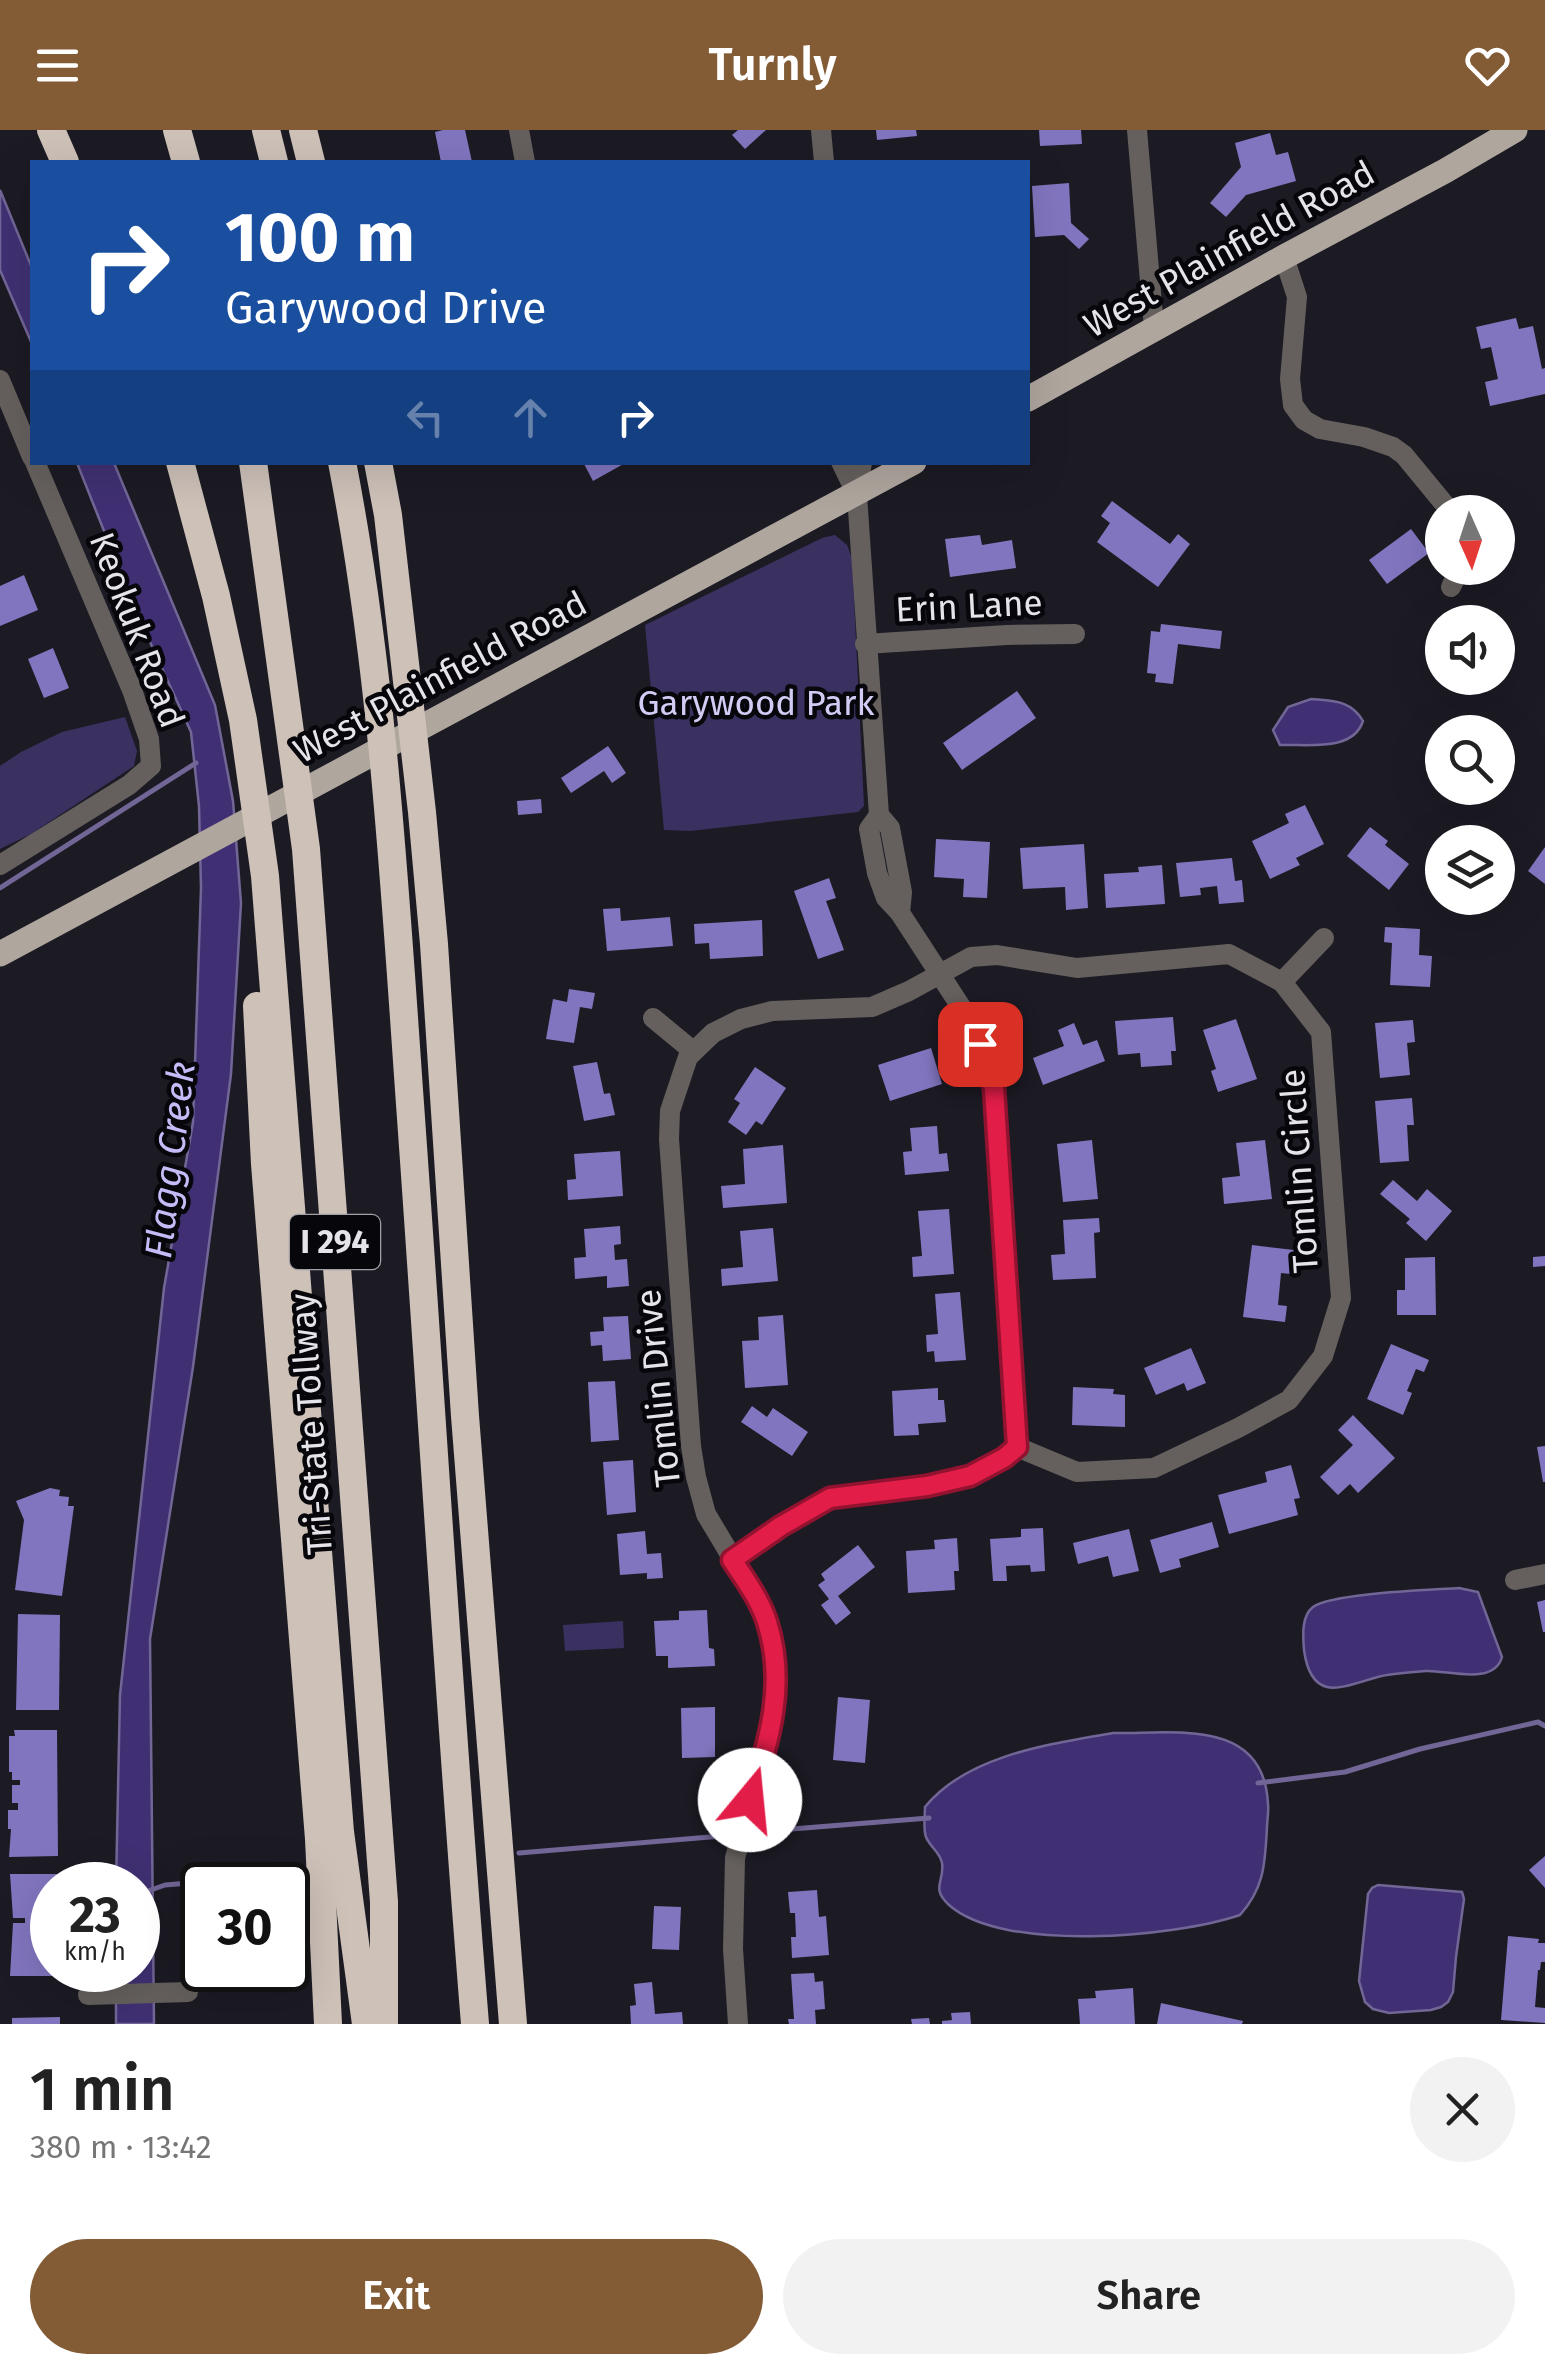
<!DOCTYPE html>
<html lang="en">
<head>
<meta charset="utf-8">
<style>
	body { margin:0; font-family:"Fira Sans",sans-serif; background:#f2f2f2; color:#222; height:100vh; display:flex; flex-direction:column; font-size:38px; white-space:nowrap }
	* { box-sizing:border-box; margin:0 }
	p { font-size:32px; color:#767676 }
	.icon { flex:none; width:55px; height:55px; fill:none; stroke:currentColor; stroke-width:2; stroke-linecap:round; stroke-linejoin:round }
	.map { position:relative; height:1894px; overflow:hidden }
	.details { display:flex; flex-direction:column; background:#fff; flex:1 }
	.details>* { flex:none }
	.guide { position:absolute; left:30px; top:30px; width:1000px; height:305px; border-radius:0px; box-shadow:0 10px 40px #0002; background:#1a4fa0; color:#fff; overflow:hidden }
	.needle { width:65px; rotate:177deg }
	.tools { position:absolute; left:1425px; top:365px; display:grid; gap:20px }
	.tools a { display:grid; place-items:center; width:90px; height:90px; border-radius:50%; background:#fff; box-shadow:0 10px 40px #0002; font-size:50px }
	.speed { position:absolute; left:30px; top:1732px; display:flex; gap:20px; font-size:50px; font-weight:700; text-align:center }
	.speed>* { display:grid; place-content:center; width:130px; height:130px; border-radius:50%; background:#fff; box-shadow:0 10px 40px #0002; line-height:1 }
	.speed small { font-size:25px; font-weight:400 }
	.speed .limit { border:5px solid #111; border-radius:15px; background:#fff; color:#111 }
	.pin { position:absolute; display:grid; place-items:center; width:85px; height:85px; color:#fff; margin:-42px; border-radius:20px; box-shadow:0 5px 15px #0006 }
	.me { position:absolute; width:110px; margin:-55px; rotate:17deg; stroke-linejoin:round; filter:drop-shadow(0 0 8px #0008) }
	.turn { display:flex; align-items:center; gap:35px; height:210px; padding:0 30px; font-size:45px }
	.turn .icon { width:130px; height:130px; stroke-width:2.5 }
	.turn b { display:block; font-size:70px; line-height:85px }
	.lanes { display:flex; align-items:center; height:95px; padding:0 30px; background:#0003; justify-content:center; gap:50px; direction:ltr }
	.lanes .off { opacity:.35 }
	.round { display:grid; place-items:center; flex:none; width:105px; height:105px; border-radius:52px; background:#f2f2f2 }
	.summary { display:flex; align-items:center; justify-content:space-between; height:170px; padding:0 30px }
	h1 { font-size:60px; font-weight:600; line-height:75px }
	.cta { display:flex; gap:20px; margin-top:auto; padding:20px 30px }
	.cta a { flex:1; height:115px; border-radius:60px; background:#835b35; color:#fff; font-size:40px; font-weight:600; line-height:115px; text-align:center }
	.cta a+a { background:#f2f2f2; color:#222 }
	header { display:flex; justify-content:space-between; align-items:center; height:130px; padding:0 30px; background:#835b35; color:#fff; font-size:45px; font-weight:600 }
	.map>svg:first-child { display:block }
</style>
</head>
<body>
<header><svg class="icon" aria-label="menu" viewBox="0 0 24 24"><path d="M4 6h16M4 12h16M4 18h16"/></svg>Turnly<svg class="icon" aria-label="heart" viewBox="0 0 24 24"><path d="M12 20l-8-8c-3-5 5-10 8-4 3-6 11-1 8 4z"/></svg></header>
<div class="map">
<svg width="1545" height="1894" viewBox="0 0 1545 1894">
	<rect width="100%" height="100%" fill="#1c1b24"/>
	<g fill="#3b3160">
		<polygon points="835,405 847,415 852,428 864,676 858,682 690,701 664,700 645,495 822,408"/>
		<polygon points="125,587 137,621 134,636 31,704 0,719 0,636 21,622 62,602"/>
		<polygon points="623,1491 624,1518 565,1521 563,1495"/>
	</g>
	<g fill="#403073" stroke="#726697" stroke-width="2.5">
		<polygon points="0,60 32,138 32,214 0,140"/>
		<polygon points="77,333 114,333 215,575 233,671 241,773 231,944 193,1237 150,1509 154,1894 116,1894 116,1840 138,1840 138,1755 116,1755 120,1565 164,1158 193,992 201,758 199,676 191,602 135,479"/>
		<path d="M1311,569c22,2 40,1 52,22 -10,31 -55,23 -83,24l-7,-15 15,-23z"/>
		<path d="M1459,1458l19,4 24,65c-8,29 -54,13 -76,14 -13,1 -26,2 -39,4 -16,2 -45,16 -60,12 -16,-4 -21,-22 -23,-37 -1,-13 -3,-34 9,-43 19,-14 119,-17 146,-19z"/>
		<path d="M1113,1603c61,1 151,-16 155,71 1,7 -1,16 -1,23 -2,35 -2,60 -27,88 -65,22 -237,38 -291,-10 -19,-17 -4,-24 -7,-42 -2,-11 -12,-16 -16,-26 -3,-8 -1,-21 -1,-30 42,-52 125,-63 188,-74z"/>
		<polygon points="1378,1755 1462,1762 1464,1769 1456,1827 1453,1862 1448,1872 1441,1877 1431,1880 1389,1883 1373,1879 1365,1872 1359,1851 1368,1764 1372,1758"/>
	</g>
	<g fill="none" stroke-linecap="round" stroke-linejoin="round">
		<g stroke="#726697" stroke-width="5">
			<polyline points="0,758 196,633"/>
			<polyline points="1258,1653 1345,1642 1420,1619 1538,1592 1545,1596"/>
			<polyline points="767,1701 929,1688"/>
			<polyline points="519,1723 722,1706"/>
			<polyline points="138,1760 148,1761 165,1755 299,1744"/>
		</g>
	</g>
	<g fill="#8275bf">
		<polygon points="443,0 465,0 472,32 441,32 435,2"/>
		<polygon points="738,0 766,0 745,19 732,5"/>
		<polygon points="876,0 916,0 917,6 877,10"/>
		<polygon points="1039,0 1081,0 1082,14 1040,16"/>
		<polygon points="1270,3 1276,25 1288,22 1296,51 1246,65 1226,87 1210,73 1241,37 1235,13"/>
		<polygon points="1069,53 1071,93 1089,109 1079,119 1064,105 1035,107 1032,56"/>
		<polygon points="1516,188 1519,199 1533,196 1542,239 1545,238 1545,264 1490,276 1485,252 1498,249 1491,217 1481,219 1476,197"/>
		<polygon points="583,332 627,332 593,351"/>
		<polygon points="1112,371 1170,414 1178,404 1190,414 1158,457 1097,412 1110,393 1101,386"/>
		<polygon points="1411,399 1429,423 1387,454 1369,430"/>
		<polygon points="980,405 982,415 1012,410 1016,438 950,447 945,409"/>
		<polygon points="24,445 38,480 0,496 0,456"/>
		<polygon points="1161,494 1222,501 1220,519 1178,514 1173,554 1155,552 1156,544 1147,543 1151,501 1160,502"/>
		<polygon points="53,518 69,558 44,568 28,529"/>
		<polygon points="1017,561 1036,588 962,640 943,613"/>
		<polygon points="608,616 626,643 612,653 604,641 571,663 561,648"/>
		<polygon points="541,669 542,683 518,685 517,671"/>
		<polygon points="1305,675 1324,714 1296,728 1300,735 1270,749 1252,711 1289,693 1285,684"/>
		<polygon points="1370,697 1388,711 1385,715 1409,734 1389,760 1347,726"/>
		<polygon points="936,709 990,712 987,768 963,767 964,749 934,747"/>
		<polygon points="1084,714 1088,778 1066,780 1065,757 1023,759 1020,718"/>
		<polygon points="1545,717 1545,754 1528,741"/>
		<polygon points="1232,728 1235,751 1242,750 1244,772 1219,774 1217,756 1200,758 1201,765 1180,767 1176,733"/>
		<polygon points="1162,735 1165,774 1106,778 1104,744 1139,742 1138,737"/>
		<polygon points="829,748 836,768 826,771 844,820 818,829 794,761"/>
		<polygon points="620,778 621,791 670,787 673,816 607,821 603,779"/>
		<polygon points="762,790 763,826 710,829 709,813 695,814 694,794"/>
		<polygon points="1385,797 1420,799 1419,825 1432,826 1430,857 1390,855 1392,813 1384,812"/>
		<polygon points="569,859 595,863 592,879 580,877 574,913 546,909 553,869 567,872"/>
		<polygon points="1173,887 1176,921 1171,921 1172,935 1141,937 1140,923 1118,925 1115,891"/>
		<polygon points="1236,889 1257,949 1218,962 1211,941 1216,939 1203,900"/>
		<polygon points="1413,890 1415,912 1407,913 1410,945 1380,948 1375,893"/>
		<polygon points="1074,893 1083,915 1097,910 1105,931 1043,955 1033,928 1064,916 1058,900"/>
		<polygon points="931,918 942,954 890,971 878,935"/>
		<polygon points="597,932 604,964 610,963 615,985 584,991 573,936"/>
		<polygon points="755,937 786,958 762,995 756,991 746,1005 728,992 740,973 734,969"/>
		<polygon points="1412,968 1414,995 1407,995 1409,1031 1380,1033 1375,971"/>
		<polygon points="937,996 939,1024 947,1023 949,1041 905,1045 903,1022 912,1021 910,998"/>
		<polygon points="1092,1010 1098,1069 1063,1072 1057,1014"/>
		<polygon points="1265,1010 1272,1069 1224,1074 1222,1048 1240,1046 1236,1013"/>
		<polygon points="783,1015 787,1073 723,1078 721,1056 745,1054 743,1019"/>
		<polygon points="620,1021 623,1066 568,1070 567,1050 576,1049 574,1024"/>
		<polygon points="1393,1050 1417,1071 1427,1059 1452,1081 1426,1111 1406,1093 1410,1089 1380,1064"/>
		<polygon points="949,1079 954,1144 913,1147 912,1127 922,1126 918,1081"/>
		<polygon points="1099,1088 1100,1102 1094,1103 1096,1148 1053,1150 1051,1125 1065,1124 1063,1090"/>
		<polygon points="620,1096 621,1114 614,1115 615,1130 627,1129 629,1156 607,1158 607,1146 575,1149 574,1128 586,1127 584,1099"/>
		<polygon points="773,1098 778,1151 722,1156 721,1139 743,1137 740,1101"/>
		<polygon points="1252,1115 1294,1120 1291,1144 1281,1143 1278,1175 1287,1176 1285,1192 1243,1187"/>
		<polygon points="1545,1126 1545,1136 1533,1137 1533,1127"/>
		<polygon points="1435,1127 1436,1185 1397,1185 1397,1160 1405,1160 1405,1128"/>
		<polygon points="960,1162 966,1230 935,1232 934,1221 927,1222 926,1205 938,1204 935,1164"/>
		<polygon points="783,1185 788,1255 745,1258 742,1211 759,1210 758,1187"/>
		<polygon points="628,1186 631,1229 603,1231 602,1215 591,1216 590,1202 604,1201 603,1187"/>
		<polygon points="1391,1214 1429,1230 1424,1242 1416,1239 1407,1261 1412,1263 1403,1285 1367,1269"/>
		<polygon points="1191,1218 1206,1253 1187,1261 1184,1253 1156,1265 1144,1238"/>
		<polygon points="615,1251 619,1310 591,1312 588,1252"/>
		<polygon points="1073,1257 1114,1259 1113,1264 1125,1265 1125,1297 1072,1295"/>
		<polygon points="938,1258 938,1270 944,1270 946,1292 918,1294 919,1305 894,1306 892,1261"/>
		<polygon points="752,1276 767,1287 773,1278 808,1302 792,1326 741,1292"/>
		<polygon points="1353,1285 1395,1328 1358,1363 1350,1354 1338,1365 1320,1347 1353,1315 1338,1300"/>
		<polygon points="1545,1316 1545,1352 1543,1352 1537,1317"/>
		<polygon points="633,1330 636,1382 607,1385 603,1332"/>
		<polygon points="1291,1335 1300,1368 1294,1369 1298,1385 1229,1404 1218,1365 1267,1352 1265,1342"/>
		<polygon points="50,1358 60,1360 59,1366 69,1367 68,1376 74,1376 62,1466 15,1460 24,1390 16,1371"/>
		<polygon points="1212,1392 1219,1417 1179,1429 1181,1437 1160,1443 1150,1410"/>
		<polygon points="1043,1398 1045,1441 1031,1442 1030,1435 1006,1436 1007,1451 993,1451 990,1409 1021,1407 1021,1399"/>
		<polygon points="1129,1399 1139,1441 1113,1447 1108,1426 1078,1434 1073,1413"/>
		<polygon points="645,1401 647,1424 661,1423 663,1448 647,1449 647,1443 620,1445 617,1404"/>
		<polygon points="957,1408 959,1441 954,1441 955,1460 908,1463 906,1421 935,1419 934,1410"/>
		<polygon points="858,1415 875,1437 838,1466 851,1483 836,1495 821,1475 829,1469 818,1455 825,1450 821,1444"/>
		<polygon points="1545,1470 1545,1502 1543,1502 1537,1472"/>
		<polygon points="707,1480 709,1518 714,1519 715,1536 668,1538 668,1526 656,1526 654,1491 679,1490 679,1481"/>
		<polygon points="18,1484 60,1485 59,1580 16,1580"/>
		<polygon points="838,1567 870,1570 865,1633 833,1630"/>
		<polygon points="715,1577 715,1627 682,1628 681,1578"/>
		<polygon points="14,1600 57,1600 58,1726 9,1727 11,1699 8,1699 8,1680 18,1680 18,1673 12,1673 12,1655 20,1655 20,1650 12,1650 12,1642 9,1642 9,1606 15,1606"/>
		<polygon points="1545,1726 1545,1758 1529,1740"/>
		<polygon points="10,1744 59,1744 59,1755 52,1755 52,1840 59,1840 60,1846 10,1846 13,1793 25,1793 25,1788 13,1788"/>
		<polygon points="817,1760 819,1787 826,1786 829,1825 792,1828 791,1807 796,1807 795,1783 790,1783 788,1762"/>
		<polygon points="654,1776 681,1777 679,1820 652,1819"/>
		<polygon points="1508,1806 1539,1809 1538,1813 1545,1813 1545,1832 1541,1832 1540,1840 1538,1840 1535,1877 1545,1878 1545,1893 1501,1890"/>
		<polygon points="814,1843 815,1852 823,1851 825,1879 815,1880 816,1894 789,1894 788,1889 794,1889 791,1844"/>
		<polygon points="652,1852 655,1884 682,1882 683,1894 631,1894 630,1876 636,1875 634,1854"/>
		<polygon points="1133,1858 1135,1894 1080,1894 1078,1869 1096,1868 1095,1861"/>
		<polygon points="1161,1873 1243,1891 1242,1894 1157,1894"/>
		<polygon points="970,1882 971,1894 942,1894 942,1891 952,1890 951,1883"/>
		<polygon points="60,1887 60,1894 12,1894 12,1888"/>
		<polygon points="929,1888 930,1894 912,1894 911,1889"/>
	</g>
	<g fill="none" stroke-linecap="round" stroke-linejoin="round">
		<g stroke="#65605d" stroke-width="20">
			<polyline points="519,0 525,32"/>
			<polyline points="821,0 824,32"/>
			<polyline points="1137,0 1154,198"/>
			<polyline points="1284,127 1297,167 1290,249 1293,275 1304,290 1320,299 1364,307 1393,317 1404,325 1451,382"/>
			<polyline points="0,250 32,327"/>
			<polyline points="841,332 856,363"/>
			<polyline points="862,332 857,365 879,685 890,698 902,762 900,783"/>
			<polyline points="1451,457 1460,438"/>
			<polyline points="865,514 1007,505 1075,504"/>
			<polyline points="879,685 869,699 877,743 886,768 900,783 963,880 980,914 994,958 1017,1317"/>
			<polyline points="0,735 129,655 151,636 149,609 132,560 35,332"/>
			<polyline points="1282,852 1324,808"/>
			<polyline points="653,888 693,921"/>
			<polyline points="733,1430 781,1396 830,1368 927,1356 970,1347 1003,1328 1017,1317 1077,1342 1154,1338 1238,1298 1289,1270 1323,1226 1341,1168 1321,902 1282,852 1229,824 1077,838 997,825 971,827 909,861 872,877 772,881 741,889 713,903 688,927 670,981 669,1009 691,1316 696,1347 706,1384 749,1456 766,1491 774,1524 777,1568 770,1606 735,1728 733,1819 738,1894"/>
			<polyline points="1515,1450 1545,1444"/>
			<polyline points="88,1865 188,1862"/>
		</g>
		<g stroke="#afa69e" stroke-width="25">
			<polyline points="1028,269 1284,127 1445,41 1515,0"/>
			<polyline points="0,824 914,332"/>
		</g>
		<g stroke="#cdc1b8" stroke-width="28">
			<polyline points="51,0 65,32"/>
			<polyline points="177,0 186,32"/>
			<polyline points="266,0 274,32"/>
			<polyline points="303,0 311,32"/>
			<polyline points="180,332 216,466 243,590 265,746 340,1702 366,1894"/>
			<polyline points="253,332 306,719 384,1772 384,1894"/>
			<path d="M342,332c41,210 53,430 68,642 22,307 40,614 65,920"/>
			<polyline points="378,332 388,385 422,682 434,814 465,1286 513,1894"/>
			<polyline points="257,876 265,1034 319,1709 328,1894"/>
		</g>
	</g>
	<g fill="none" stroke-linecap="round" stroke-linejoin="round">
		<g stroke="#92132f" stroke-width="25">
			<path id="route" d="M750,1670c19,-60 37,-115 17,-178 -7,-22 -22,-43 -35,-62l49,-34 49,-28 97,-12 43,-10 34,-18 13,-11 -23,-359 -14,-44"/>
		</g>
		<use href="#route" stroke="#e11d48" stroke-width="18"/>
	</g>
	<g text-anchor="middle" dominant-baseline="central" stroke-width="9" stroke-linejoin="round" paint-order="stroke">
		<rect fill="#07060a" stroke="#a2a1a8" stroke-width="2.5" x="290" y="1085" width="90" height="54" rx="8"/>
		<g font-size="32" font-weight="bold" fill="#e5e4eb">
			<text x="335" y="1112">I 294</text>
		</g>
		<g font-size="35" fill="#e5e4eb" stroke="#07060a">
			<text transform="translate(1229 119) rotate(-29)">West Plainfield Road</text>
			<text transform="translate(969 476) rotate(-3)">Erin Lane</text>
			<text transform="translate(137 500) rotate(69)">Keokuk Road</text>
			<text transform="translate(440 547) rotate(-28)">West Plainfield Road</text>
			<text transform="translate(1299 1041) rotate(-94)">Tomlin Circle</text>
			<text transform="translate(658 1258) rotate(-96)">Tomlin Drive</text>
			<text transform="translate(311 1294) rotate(-94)">Tri-State Tollway</text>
		</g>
		<g font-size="35" fill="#d2ccf5" stroke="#07060a">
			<text x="756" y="573">Garywood Park</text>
		</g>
		<g font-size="38" font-style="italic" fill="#c4bbf7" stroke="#07060a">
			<text transform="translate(170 1030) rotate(-83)">Flagg Creek</text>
		</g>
	</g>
</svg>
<div class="tools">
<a><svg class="needle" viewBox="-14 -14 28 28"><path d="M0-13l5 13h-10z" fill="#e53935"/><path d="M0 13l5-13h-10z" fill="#767676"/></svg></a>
<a><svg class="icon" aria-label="sound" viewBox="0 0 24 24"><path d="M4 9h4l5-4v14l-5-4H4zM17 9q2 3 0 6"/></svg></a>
<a><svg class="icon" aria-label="search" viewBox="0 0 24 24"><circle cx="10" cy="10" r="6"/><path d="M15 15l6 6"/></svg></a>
<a><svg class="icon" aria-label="layers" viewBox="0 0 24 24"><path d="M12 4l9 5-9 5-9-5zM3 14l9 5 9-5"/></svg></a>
</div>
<div class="speed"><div>23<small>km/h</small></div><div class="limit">30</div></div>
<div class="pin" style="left:980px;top:914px;background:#d93025"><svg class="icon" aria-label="arrive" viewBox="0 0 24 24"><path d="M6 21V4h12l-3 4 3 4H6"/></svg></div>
<svg class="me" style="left:750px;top:1670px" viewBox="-20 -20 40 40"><circle r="19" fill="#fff"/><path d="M0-13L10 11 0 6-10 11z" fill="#e11d48"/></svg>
<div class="guide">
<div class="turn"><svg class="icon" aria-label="right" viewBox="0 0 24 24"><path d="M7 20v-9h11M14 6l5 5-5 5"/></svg><div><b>100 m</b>Garywood Drive</div></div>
<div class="lanes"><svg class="icon off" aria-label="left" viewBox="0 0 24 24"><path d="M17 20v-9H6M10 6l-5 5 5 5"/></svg><svg class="icon off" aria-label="ahead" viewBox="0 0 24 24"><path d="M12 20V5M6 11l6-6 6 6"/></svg><svg class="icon" aria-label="right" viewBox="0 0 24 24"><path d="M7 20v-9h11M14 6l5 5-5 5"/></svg></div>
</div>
</div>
<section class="details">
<div class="summary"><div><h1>1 min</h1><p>380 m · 13:42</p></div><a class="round"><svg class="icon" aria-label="close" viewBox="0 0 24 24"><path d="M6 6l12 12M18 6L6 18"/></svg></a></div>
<div class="cta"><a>Exit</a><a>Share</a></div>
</section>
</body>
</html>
